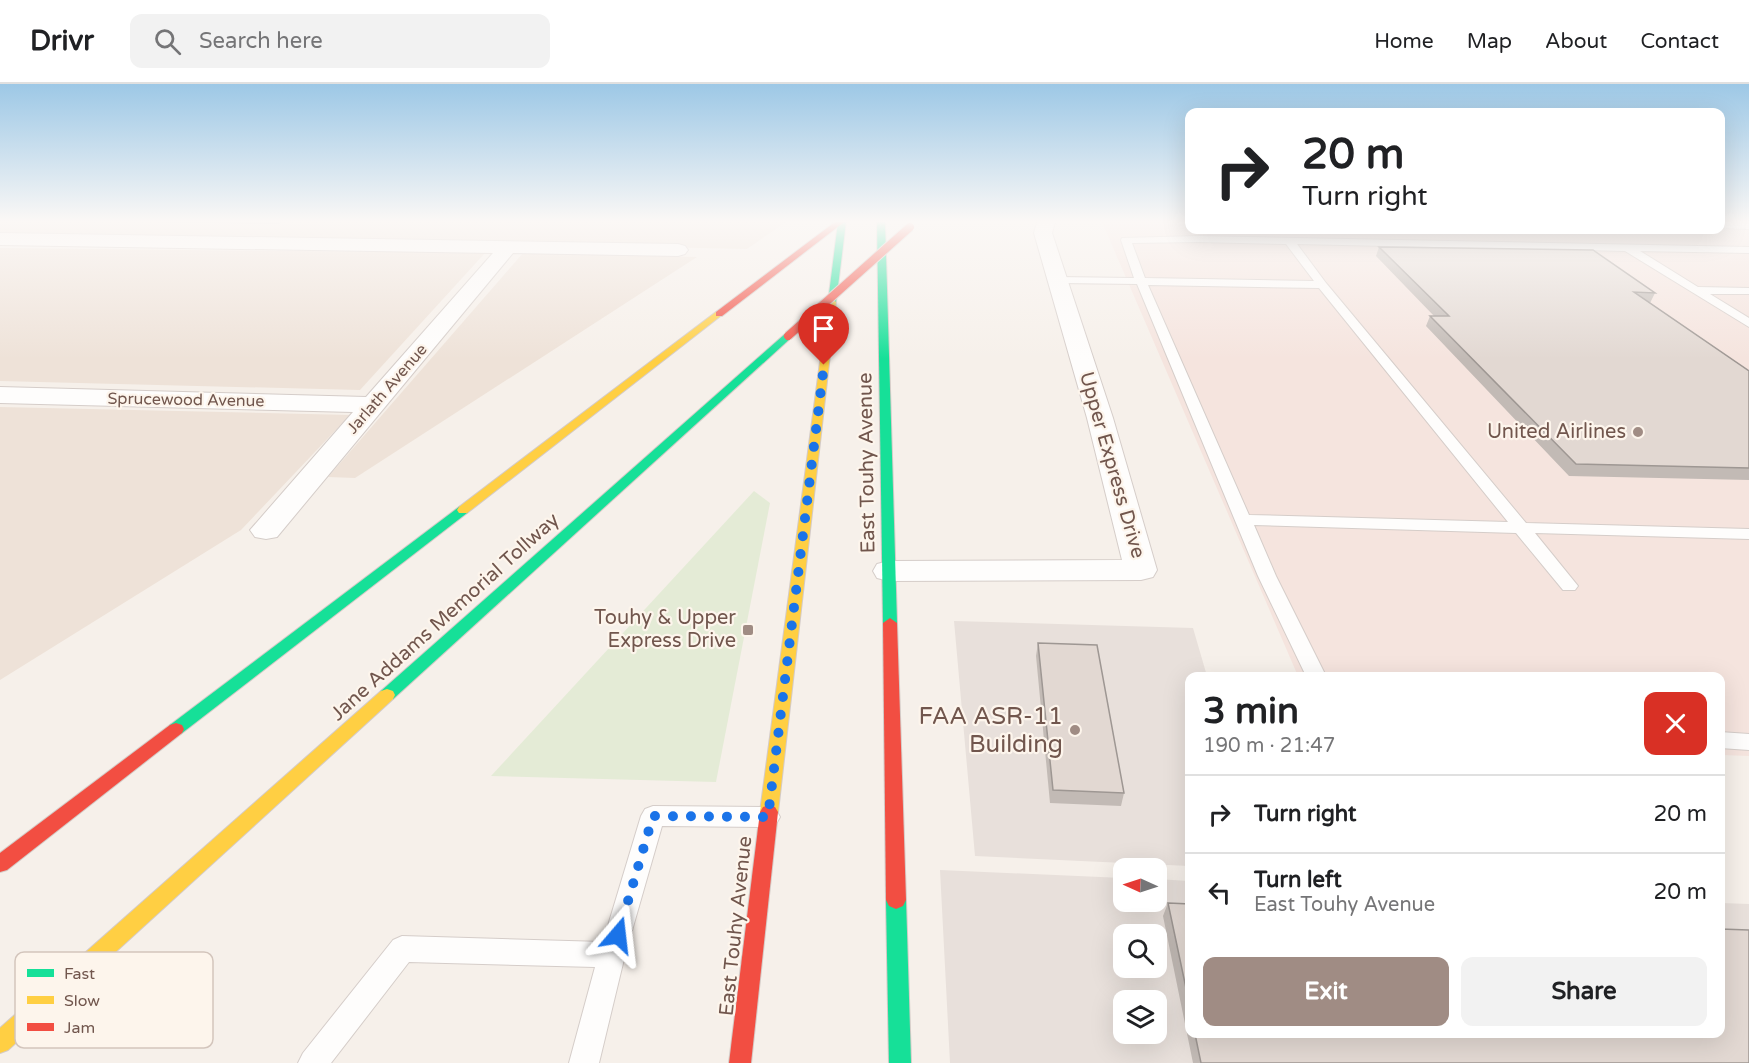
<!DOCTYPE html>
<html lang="en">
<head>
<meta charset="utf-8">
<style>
	body { margin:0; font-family:"Varela Round",sans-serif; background:#f2f2f2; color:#202124; height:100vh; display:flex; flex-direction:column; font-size:22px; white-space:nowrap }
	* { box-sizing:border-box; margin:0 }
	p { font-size:20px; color:#757577 }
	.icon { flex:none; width:33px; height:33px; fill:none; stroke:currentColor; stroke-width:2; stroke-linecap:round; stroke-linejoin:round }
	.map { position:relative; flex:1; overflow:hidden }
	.panel { position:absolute; left:1185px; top:588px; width:540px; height:366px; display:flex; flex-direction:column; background:#fff; border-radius:12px; box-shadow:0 6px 24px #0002 }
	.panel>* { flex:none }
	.banner { position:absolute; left:1185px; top:24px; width:540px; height:126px; border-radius:12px; box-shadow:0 6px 24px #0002; background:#fff; color:#202124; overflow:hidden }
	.needle { width:39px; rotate:273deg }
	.tools { position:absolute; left:1113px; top:774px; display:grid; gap:12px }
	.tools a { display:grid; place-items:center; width:54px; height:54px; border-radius:12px; background:#fff; box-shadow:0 6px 24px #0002; font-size:30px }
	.pin { position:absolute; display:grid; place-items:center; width:51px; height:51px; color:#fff; margin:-62px -26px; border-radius:50% 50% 50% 0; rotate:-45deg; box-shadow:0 0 6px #0007 }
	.pin .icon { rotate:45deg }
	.me { position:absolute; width:66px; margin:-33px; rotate:17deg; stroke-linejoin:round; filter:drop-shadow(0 0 4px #0008) }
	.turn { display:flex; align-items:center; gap:21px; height:126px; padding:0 18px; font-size:27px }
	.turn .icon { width:78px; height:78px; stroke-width:2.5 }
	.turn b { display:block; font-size:42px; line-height:51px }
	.round { display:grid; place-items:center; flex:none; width:63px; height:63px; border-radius:12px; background:#f2f2f2 }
	.headline { display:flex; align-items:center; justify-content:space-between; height:102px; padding:0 18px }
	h1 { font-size:36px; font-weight:700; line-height:45px }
	.button { display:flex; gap:12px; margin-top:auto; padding:12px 18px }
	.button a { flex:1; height:69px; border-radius:12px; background:#a08c84; color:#fff; font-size:24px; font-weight:700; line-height:69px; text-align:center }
	.button a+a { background:#f2f2f2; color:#202124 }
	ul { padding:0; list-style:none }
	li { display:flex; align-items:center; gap:18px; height:78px; padding:0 18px; border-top:2px solid #e0e0e0 }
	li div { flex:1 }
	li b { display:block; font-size:22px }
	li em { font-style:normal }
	header { display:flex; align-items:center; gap:36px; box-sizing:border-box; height:84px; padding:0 30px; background:#fff; border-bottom:2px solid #e0e0e0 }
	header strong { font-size:28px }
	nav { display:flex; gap:33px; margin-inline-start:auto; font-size:21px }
	.search { width:420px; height:54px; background:#f2f2f2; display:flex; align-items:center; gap:15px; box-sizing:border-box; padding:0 21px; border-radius:12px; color:#757577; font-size:22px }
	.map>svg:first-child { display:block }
</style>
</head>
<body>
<header>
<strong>Drivr</strong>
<div class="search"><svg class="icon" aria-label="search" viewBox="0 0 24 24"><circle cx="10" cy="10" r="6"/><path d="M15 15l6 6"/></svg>Search here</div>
<nav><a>Home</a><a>Map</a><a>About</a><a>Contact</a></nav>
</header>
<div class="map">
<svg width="1749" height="979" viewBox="0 0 1749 979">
	<rect width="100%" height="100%" fill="#f6f0ea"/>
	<g fill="#eee2d8">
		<polygon points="0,138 786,138 747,165 0,149"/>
		<polygon points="0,164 485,169 360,306 0,297"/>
		<polygon points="523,169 697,173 355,394 328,393"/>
		<polygon points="0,323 350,331 241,446 0,596"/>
	</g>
	<polygon fill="#f5e4de" points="1102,138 1189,138 1190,146 1749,144 1749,672 1721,671 1720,592 1298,592"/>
	<g fill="#e8e0db" fill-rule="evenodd">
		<polygon points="954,537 1193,544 1207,592 1190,592 1189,782 975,772"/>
		<path d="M940,786l183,8 1,24h32l1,-23 32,2 1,153h530l1,-131 28,1v159h-799zM1124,850h32v34h-32zM1124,916h32v34h-32z"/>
	</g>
	<polygon fill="#e4ebd6" points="754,407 770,419 716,698 491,692"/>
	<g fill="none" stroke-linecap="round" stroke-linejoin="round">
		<g stroke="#d5cdc9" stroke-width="2">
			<g id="lane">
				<path d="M1199,152l550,11v6l-109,-2 58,36 51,1v6h-39l39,24v9l-124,-76 -328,-7 29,39 200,240 223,6v10l-214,-6 43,53 -3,4h-12l-47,-57 -262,-8 22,51 50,100h-20l-48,-100 -121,-292 -80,-1 -6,-3 6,-3 77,1 -13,-38 1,-2zM1199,158l87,2 28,37 -169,-3 -13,-35zM1148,201l171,3 189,234 -259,-7z"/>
				<polygon points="1720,648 1749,650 1749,666 1720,664"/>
				<polygon points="653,722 768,723 776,726 780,733 776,740 768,743 662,742 625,871 599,979 569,979 595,883 409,878 331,979 298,979 303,969 393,856 402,852 603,858 641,732 645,725"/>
			</g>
		</g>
		<g stroke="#d5cdc9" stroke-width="2">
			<g id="street">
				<polygon points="1037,138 1055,138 1052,149 1113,334 1157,486 1153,493 1141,496 889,497 877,494 873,487 877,480 889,477 1122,476 1087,334 1034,149"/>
				<polygon points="1720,138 1749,138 1749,145 1720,144"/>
				<polygon points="0,149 678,160 685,162 688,166 685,170 678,172 513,169 277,453 266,455 255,453 250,446 353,328 0,319 0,303 366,313 493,169 0,161"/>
			</g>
		</g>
		<g stroke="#d4cbc7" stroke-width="2">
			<g id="fast">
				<polygon points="838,138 846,138 836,218 832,221 828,218"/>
				<polygon points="877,138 885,138 897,539 890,544 883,539"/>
				<polygon points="785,250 793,252 393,615 381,615 379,611 381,607"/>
				<polygon points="463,422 469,426 467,429 182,649 176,651 170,649 168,645 170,641 459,423"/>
				<polygon points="896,807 903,810 906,816 911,979 889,979 886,816 889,810"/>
			</g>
		</g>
		<g stroke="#d4cbc7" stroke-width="2">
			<g id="slow">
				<polygon points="832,215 836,218 778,728 775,733 769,735 763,733 760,728 828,218"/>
				<polygon points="716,228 723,230 467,429 459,429 457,426 459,423"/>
				<polygon points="387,605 393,607 395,611 393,615 8,966 0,969 0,944 381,607"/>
			</g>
		</g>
		<g stroke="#d4cbc7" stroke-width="2">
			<g id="jam">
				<polygon points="835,138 844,138 722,232 716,232 716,228"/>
				<polygon points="890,534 897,539 906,816 903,822 896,825 889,822 886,816 883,539"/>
				<polygon points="176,639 182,641 184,645 182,649 7,786 0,788 0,769 170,641"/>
				<polygon points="769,721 775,723 778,728 751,979 729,979 760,728 763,723"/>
			</g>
		</g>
		<use href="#lane" fill="#fefdfc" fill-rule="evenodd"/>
		<use href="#street" fill="#fefdfc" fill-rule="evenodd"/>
		<use href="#fast" fill="#16e098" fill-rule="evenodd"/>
		<use href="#slow" fill="#ffcf43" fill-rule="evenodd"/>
		<use href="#jam" fill="#f24e42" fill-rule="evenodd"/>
		<g stroke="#d4cbc7" stroke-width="10" stroke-linecap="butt">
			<polyline id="jam-bridge" points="788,252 910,143"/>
		</g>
		<use href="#jam-bridge" stroke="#f24e42" stroke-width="8"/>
	</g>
	<g fill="#c2bab5">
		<polygon points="156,138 282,138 279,140"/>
		<polygon points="1379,163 1655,209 1650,219 1749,287 1749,396 1569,392 1426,242 1430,232 1434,232 1376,172"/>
		<polygon points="1038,559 1124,709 1121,722 1050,719 1036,572"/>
		<polygon points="1168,819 1190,820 1190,950 1720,950 1749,979 1193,979 1163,832"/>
	</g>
	<g fill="#e2d8d2" stroke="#9e9793" stroke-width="1.5">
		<polygon points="1379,163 1593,166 1655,209 1634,208 1749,287 1749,384 1576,380 1430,232 1449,232"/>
		<polygon points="1038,559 1097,561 1124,709 1053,706"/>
		<polygon points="1168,819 1190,820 1190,923"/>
		<polygon points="1720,845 1749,846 1749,979 1201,979 1195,950 1720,950"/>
	</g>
	<linearGradient id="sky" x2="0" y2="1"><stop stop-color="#9dc8e6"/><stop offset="0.5" stop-color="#fbf8f6"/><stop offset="1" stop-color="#fbf8f6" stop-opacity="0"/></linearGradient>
	<rect width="1749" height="275" fill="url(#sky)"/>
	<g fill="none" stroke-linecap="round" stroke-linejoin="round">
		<polyline stroke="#1a73e8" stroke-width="10" stroke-dasharray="0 18" points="618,851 653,732 768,733 824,281"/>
	</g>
	<g fill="#a08c84" stroke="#fdf5ec" stroke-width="2">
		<circle cx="1638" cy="348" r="6"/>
		<rect x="742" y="540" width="12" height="12" rx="3"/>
		<circle cx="1075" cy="646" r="6"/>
	</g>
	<g text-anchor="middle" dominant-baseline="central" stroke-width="4.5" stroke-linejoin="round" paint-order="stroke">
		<g font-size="16" fill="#71564d" stroke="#fdf5ec">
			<text transform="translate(387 305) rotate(-49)">Jarlath Avenue</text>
			<text transform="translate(186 316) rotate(1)">Sprucewood Avenue</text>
		</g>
		<g font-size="20" fill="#71564d" stroke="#fdf5ec" text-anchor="end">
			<text x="1626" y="348">United Airlines</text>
			<text x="736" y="534">Touhy &amp; Upper<tspan x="736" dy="23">Express Drive</tspan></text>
		</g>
		<g font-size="20" fill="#71564d" stroke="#fdf5ec">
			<text transform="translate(867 379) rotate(-91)">East Touhy Avenue</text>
			<text transform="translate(1112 381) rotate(74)">Upper Express Drive</text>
			<text transform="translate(445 533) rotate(-42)">Jane Addams Memorial Tollway</text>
			<text transform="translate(736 842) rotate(-84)">East Touhy Avenue</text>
		</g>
		<g font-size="24" fill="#71564d" stroke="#fdf5ec" text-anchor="end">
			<text x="1063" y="632">FAA ASR-11<tspan x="1063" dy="28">Building</tspan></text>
		</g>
	</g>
	<rect x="15" y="868" width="198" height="96" rx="9" fill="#fdf5ec" stroke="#d3c5bc" stroke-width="1.5"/>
	<rect x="27" y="885" width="27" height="8" fill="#16e098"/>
	<rect x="27" y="912" width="27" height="8" fill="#ffcf43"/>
	<rect x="27" y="939" width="27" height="8" fill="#f24e42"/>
	<g font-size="16" fill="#71564d">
		<text x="64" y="895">Fast</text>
		<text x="64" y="922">Slow</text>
		<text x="64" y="949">Jam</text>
	</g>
</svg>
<div class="tools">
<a><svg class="needle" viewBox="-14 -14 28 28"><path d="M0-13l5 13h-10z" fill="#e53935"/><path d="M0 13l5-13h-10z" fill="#757577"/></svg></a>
<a><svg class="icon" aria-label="search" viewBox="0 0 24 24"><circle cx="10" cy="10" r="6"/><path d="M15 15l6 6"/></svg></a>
<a><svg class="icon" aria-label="layers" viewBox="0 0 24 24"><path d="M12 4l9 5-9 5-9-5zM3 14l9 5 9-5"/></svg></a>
</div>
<div class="pin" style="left:824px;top:281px;background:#d93025"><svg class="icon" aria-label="arrive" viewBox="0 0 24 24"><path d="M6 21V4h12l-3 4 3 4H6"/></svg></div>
<svg class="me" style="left:618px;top:851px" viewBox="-20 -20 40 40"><path d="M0-17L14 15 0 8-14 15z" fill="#1a73e8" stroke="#fff" stroke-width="4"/></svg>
<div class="banner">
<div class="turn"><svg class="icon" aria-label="right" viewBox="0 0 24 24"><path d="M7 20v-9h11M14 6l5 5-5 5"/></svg><div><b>20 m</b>Turn right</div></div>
</div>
<section class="panel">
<div class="headline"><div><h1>3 min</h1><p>190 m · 21:47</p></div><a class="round" style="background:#d93025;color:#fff"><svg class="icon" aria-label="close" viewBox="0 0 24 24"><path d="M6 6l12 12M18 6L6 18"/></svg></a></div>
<ul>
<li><svg class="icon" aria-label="right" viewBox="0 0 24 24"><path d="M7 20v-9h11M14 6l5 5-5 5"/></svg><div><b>Turn right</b></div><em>20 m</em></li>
<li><svg class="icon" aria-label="left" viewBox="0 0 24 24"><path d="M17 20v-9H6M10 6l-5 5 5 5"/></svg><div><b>Turn left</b><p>East Touhy Avenue</p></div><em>20 m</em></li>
</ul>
<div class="button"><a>Exit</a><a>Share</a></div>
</section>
</div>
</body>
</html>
